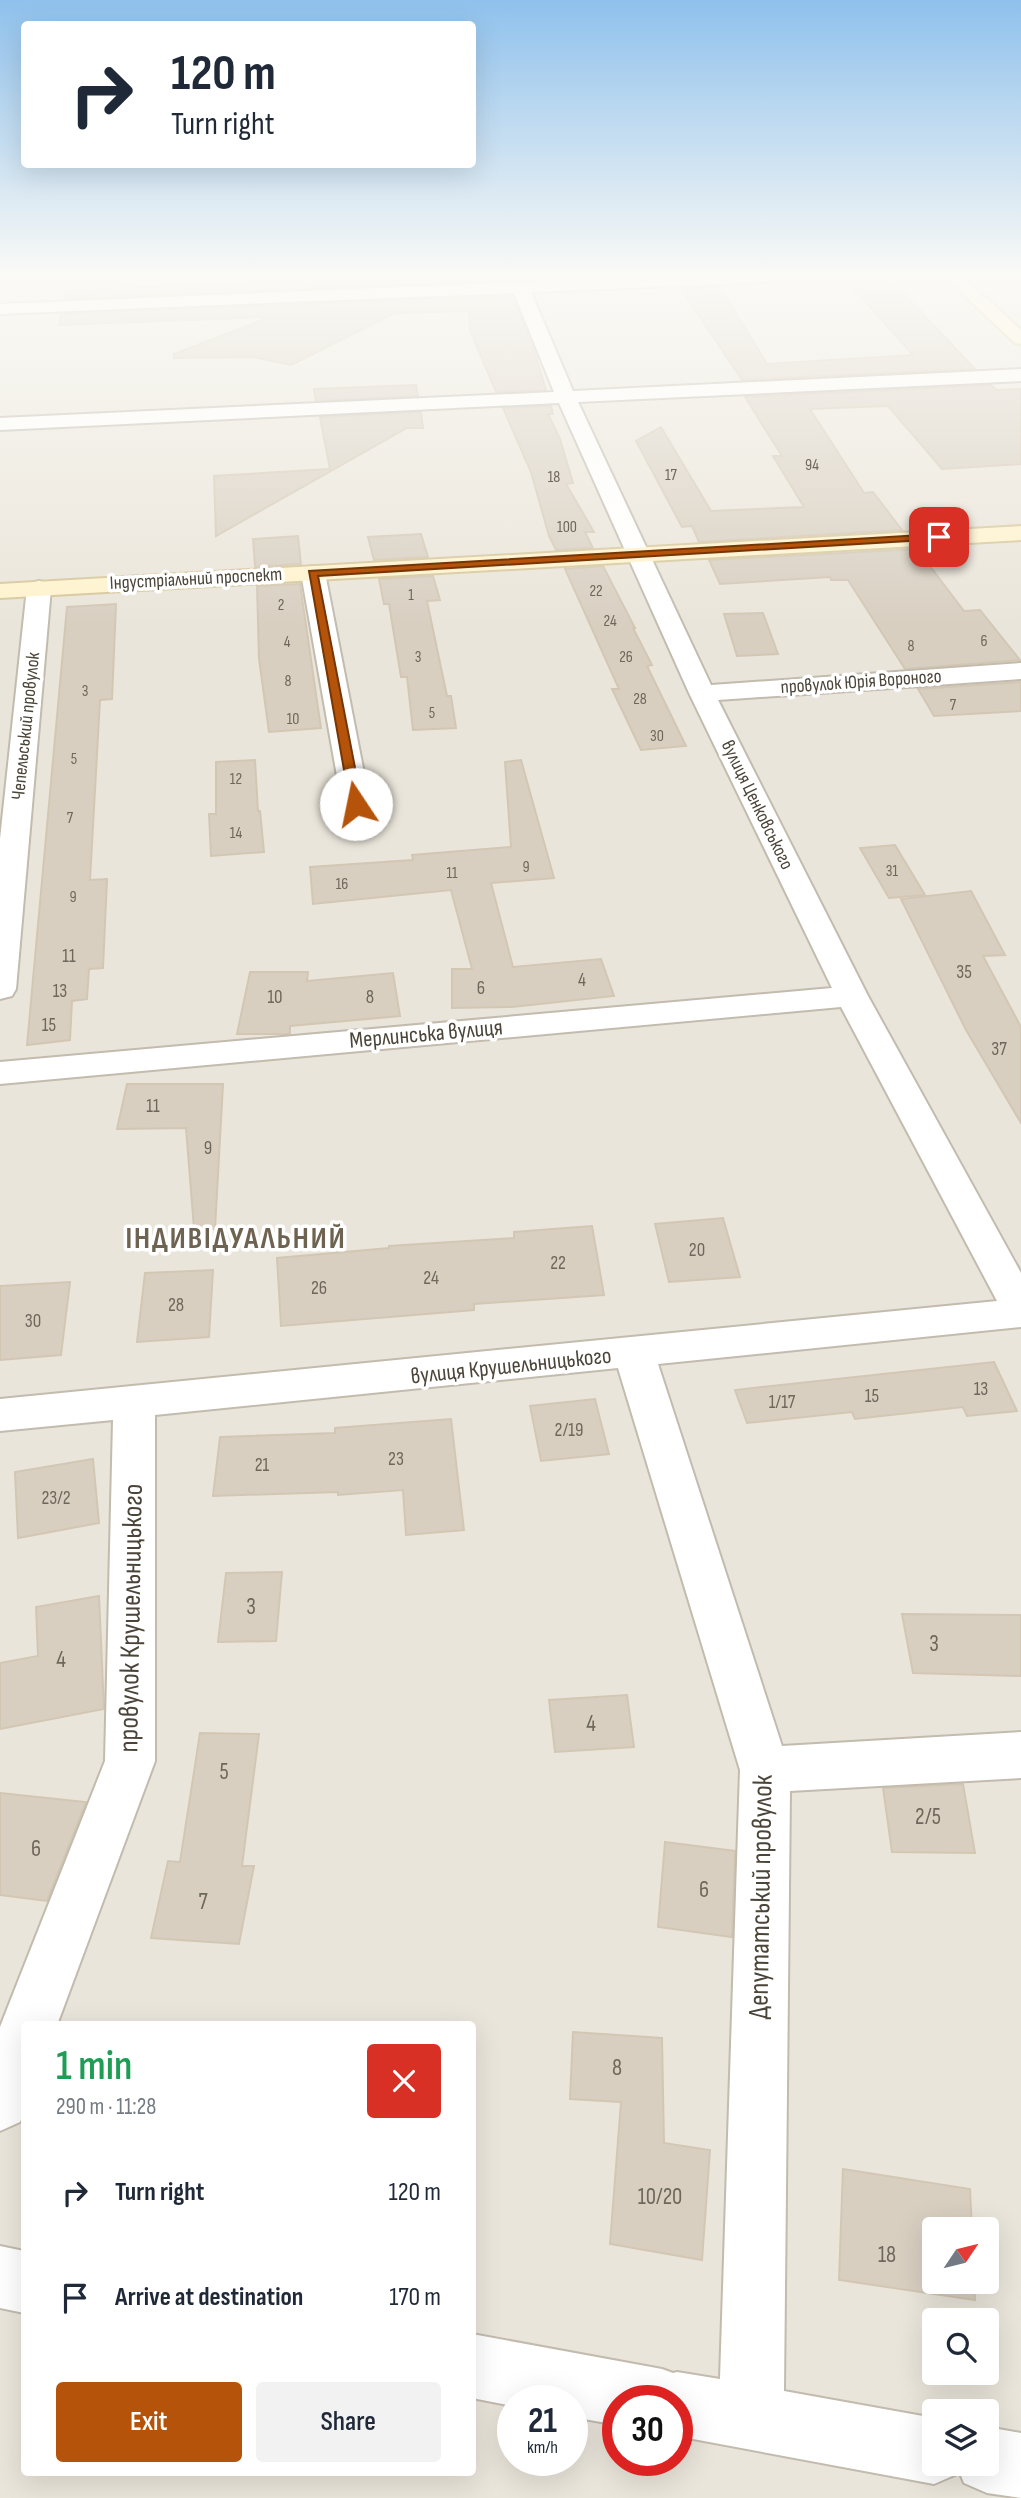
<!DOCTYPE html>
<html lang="en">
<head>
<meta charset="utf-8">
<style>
	body { margin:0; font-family:"Sofia Sans Condensed",sans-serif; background:#f2f2f3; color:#1f2937; height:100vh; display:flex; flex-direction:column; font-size:26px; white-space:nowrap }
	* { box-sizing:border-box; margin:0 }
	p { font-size:23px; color:#747a83 }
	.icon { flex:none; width:38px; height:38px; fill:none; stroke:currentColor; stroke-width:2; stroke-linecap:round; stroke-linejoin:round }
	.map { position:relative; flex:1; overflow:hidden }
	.drawer { position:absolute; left:21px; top:2021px; width:455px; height:455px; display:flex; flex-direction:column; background:#fff; border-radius:7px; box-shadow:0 7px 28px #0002 }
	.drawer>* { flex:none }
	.banner { position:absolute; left:21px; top:21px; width:455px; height:147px; border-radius:7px; box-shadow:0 7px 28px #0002; background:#fff; color:#1f2937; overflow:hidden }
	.needle { width:46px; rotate:55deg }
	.buttons { position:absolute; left:922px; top:2217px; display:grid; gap:14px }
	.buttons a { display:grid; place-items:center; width:77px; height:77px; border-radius:7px; background:#fff; box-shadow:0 7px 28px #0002; font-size:35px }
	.speed { position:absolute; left:497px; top:2385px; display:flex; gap:14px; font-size:35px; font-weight:700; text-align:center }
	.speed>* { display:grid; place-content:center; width:91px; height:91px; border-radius:50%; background:#fff; box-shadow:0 7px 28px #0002; line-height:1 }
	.speed small { font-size:18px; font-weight:400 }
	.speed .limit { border:10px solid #d22; background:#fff; color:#111 }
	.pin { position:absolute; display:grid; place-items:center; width:60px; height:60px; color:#fff; margin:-30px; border-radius:14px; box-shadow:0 4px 10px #0006 }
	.me { position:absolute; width:77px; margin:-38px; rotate:349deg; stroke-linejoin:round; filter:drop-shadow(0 0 5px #0008) }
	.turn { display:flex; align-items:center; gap:24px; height:147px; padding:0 35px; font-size:32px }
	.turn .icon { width:91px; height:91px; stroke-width:2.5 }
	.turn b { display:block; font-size:49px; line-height:60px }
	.round { display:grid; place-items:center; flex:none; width:74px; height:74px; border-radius:7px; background:#f2f2f3 }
	.overview { display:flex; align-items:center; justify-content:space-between; height:119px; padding:0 35px }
	h1 { font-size:42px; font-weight:600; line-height:52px; color:#1e9e55 }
	.cta { display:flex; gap:14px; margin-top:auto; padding:14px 35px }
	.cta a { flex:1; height:80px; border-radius:7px; background:#b45309; color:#fff; font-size:28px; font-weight:600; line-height:80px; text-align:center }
	.cta a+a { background:#f2f2f3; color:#1f2937 }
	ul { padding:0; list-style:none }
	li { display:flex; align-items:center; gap:21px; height:105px; padding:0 35px }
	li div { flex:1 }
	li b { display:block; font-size:26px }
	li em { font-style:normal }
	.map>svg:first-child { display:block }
</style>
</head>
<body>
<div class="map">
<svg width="1021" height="2498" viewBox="0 0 1021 2498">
	<rect width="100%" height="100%" fill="#f6f3ec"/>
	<path fill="#eae5da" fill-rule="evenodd" d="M0,277h1021v2221h-1021zM24,2025h448v448h-448zM934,2230h53v52h-53zM934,2320h53v53h-53zM513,2401h59v59h-59zM618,2401h59v59h-59zM934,2412h53v52h-53z"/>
	<g fill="#d8cfc1" stroke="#d3c7b4" stroke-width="2">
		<polygon points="354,277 514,277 514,280 64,299 66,291"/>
		<polygon points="889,278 975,369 742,380 681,289 720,287 767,364 913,355 846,280"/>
		<polygon points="512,296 535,353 546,390 496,392 470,330 469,311 395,313 291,365 253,357 174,358 174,354 270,317 59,325 61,314"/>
		<polygon points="416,385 418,396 316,401 314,389"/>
		<polygon points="991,385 996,390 1021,389 1021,464 942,469 888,406 810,409 864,493 873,492 902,530 699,542 692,526 682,527 636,441 661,427 711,511 804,507 773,456 782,456 745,397"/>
		<polygon points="551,406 553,414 548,414 560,439 573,483 566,484 594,532 585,532 593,548 556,550 549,536 531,472 503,408"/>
		<polygon points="421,412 423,428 407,428 216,536 214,476 330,469 320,417"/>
		<polygon points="421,534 428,557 374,560 368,537"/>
		<polygon points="298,536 301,564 255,567 253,539"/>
		<polygon points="917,549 964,611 980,610 1020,660 905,669 848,580 831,580 830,577 720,584 709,560"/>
		<polygon points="603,566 635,628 633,628 652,665 647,666 686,746 641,750 612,689 619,689 565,569"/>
		<polygon points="433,576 440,600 427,601 447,696 451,696 456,728 413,730 407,677 401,677 389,604 384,604 379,579"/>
		<polygon points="300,584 321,728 269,732 259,659 257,586"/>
		<polygon points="116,604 112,699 100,700 90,880 107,879 103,968 89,969 87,999 72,1001 70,1040 27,1045 67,607"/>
		<polygon points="763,613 778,654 737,656 724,614"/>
		<polygon points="1021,682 1021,711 934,716 918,689"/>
		<polygon points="255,760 258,811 260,811 264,852 211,856 209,814 216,814 216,762"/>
		<polygon points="521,760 554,878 491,883 513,967 601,959 614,996 512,1007 452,1008 452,969 472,969 451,890 313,904 310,867 413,860 412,855 511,847 505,762"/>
		<polygon points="895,845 925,895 889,898 860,848"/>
		<polygon points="971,891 1005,955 983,956 1021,1027 1021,1123 966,1030 901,899"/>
		<polygon points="250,972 308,972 307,981 393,973 400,1016 290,1026 290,1034 237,1034"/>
		<polygon points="127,1084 223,1084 215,1229 194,1229 186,1128 117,1129"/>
		<polygon points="723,1218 740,1277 669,1282 655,1224"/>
		<polygon points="592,1226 604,1295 474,1304 474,1310 281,1326 277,1258 389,1248 389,1246 514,1238 514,1232"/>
		<polygon points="213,1270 209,1337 137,1342 145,1273"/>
		<polygon points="70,1282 61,1355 0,1360 0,1286"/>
		<polygon points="994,1362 1017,1411 967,1416 963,1407 855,1419 852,1412 747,1423 735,1390"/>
		<polygon points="595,1399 609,1454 541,1461 530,1406"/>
		<polygon points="451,1419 464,1530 406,1535 403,1490 338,1495 338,1492 213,1496 220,1437 335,1433 335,1428"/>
		<polygon points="93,1459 99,1523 18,1538 15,1472"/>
		<polygon points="282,1572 276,1641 218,1642 226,1573"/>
		<polygon points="99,1596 104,1709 0,1729 0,1663 38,1656 36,1607"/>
		<polygon points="902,1614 1021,1615 1021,1676 913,1673"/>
		<polygon points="627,1695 634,1747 555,1752 549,1700"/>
		<polygon points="200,1733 259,1734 242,1866 254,1866 239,1944 151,1938 168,1861 180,1862"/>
		<polygon points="963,1784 975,1853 892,1852 883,1788"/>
		<polygon points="0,1793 86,1802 47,1901 0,1895"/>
		<polygon points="665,1842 735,1851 732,1937 658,1927"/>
		<polygon points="573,2032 662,2038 664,2143 710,2150 702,2260 610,2244 621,2102 570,2099"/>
		<polygon points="843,2169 970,2189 972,2230 934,2230 934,2282 974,2282 975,2300 839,2280"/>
	</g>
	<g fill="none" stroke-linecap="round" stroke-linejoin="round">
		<g stroke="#c2bbae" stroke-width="4">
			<g id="street">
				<polygon points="642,277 776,277 768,282 531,292 573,391 1021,369 1021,381 578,402 711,685 1021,663 1021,679 718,700 868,996 1021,1273 1021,1327 658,1364 782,1746 1021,1732 1021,1778 790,1791 784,2391 934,2418 934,2464 987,2464 987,2427 1021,2433 1021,2498 987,2493 964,2483 959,2471 957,2474 934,2484 677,2436 677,2401 618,2401 618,2425 572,2417 572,2401 513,2401 513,2406 472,2398 472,2334 662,2369 673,2373 677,2372 720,2379 740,1770 618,1368 155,1415 155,1761 57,2025 24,2025 24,2113 20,2122 0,2131 0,2027 105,1761 113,1420 0,1431 0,1399 997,1301 841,1007 0,1084 0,1062 832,988 689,693 559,403 0,430 0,418 554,392 514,293 0,314 0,304"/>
				<polygon points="313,566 321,568 325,573 370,804 366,810 356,813 346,810 342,804 301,573 305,568"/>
				<polygon points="39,581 47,583 51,588 16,989 12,996 0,999 0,839 27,588 31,583"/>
				<polygon points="0,2246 24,2251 24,2313 0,2308"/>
			</g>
		</g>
		<g stroke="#d6c79b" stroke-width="4">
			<g id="secondary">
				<polygon points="945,277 963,277 1021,330 1021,344 1015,343"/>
				<polygon points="1021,526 1021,540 0,598 0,584"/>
			</g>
		</g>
		<use href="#street" fill="#fff" fill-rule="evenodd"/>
		<use href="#secondary" fill="#fff3cd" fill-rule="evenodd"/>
	</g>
	<linearGradient id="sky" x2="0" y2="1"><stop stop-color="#8fc1ec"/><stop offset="0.44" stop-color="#fbfaf6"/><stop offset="1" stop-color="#fbfaf6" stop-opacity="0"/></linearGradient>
	<rect width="1021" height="627" fill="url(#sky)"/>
	<polygon fill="#b45309" stroke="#753606" stroke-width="2" points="939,534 942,535 942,539 318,576 362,804 356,808 350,804 309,571"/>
	<g text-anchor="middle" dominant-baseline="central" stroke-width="7" stroke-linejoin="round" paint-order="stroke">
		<g font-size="16" fill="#6e675b">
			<text x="812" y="465">94</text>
			<text x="671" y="475">17</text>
			<text x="554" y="477">18</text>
			<text x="567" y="527">100</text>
			<text x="596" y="591">22</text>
			<text x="411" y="595">1</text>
			<text x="281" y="605">2</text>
			<text x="610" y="621">24</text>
			<text x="984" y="641">6</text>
			<text x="287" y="642">4</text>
			<text x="911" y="646">8</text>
			<text x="418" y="657">3</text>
			<text x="626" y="657">26</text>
			<text x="288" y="681">8</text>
			<text x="85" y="691">3</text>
			<text x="640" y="699">28</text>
			<text x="953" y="705">7</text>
			<text x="432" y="713">5</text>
			<text x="293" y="719">10</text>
			<text x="657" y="736">30</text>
			<text x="74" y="759">5</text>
			<text x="236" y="779">12</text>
			<text x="70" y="818">7</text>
			<text x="236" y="833">14</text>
			<text x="526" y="867">9</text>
			<text x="892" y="871">31</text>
			<text x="452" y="873">11</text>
			<text x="342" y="884">16</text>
			<text x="73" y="897">9</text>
		</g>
		<g font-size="19" fill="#4b4439" stroke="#fff">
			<text transform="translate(196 579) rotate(-3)">Індустріальний проспект</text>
			<text transform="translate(861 682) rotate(-4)">провулок Юрія Вороного</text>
			<text transform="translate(26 726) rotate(-84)">Чепельський провулок</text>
			<text transform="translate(757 805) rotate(64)">вулиця Ценковського</text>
		</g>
		<g font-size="19" fill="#6e675b">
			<text x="69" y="956">11</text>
			<text x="964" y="972">35</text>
			<text x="582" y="980">4</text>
			<text x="481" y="988">6</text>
			<text x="60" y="991">13</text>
			<text x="275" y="997">10</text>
			<text x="370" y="997">8</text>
			<text x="49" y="1025">15</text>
			<text x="999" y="1049">37</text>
			<text x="153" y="1106">11</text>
			<text x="208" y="1148">9</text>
			<text x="697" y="1250">20</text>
			<text x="558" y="1263">22</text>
			<text x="431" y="1278">24</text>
			<text x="319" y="1288">26</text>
			<text x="176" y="1305">28</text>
			<text x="33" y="1321">30</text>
			<text x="981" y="1389">13</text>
			<text x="872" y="1396">15</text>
			<text x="782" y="1402">1/17</text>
			<text x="569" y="1430">2/19</text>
			<text x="396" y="1459">23</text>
			<text x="262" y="1465">21</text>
			<text x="56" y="1498">23/2</text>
		</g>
		<g font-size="23" fill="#4b4439" stroke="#fff">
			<text transform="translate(426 1034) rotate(-5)">Мерлинська вулиця</text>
			<text transform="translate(511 1366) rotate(-6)">вулиця Крушельницького</text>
		</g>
		<g font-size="23" fill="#6e675b">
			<text x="251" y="1607">3</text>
			<text x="934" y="1644">3</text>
			<text x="61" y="1660">4</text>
			<text x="591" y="1724">4</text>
			<text x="224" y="1772">5</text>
			<text x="928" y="1817">2/5</text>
			<text x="36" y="1849">6</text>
			<text x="704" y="1890">6</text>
			<text x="203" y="1902">7</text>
			<text x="617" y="2068">8</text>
			<text x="660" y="2197">10/20</text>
			<text x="887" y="2255">18</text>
		</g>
		<g font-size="28" fill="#4b4439" stroke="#fff">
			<text transform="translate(131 1618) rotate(-89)">провулок Крушельницького</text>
			<text transform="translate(761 1897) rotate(-89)">Депутатський провулок</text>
		</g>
		<g font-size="30" font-weight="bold" letter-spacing="2" fill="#6e6250" stroke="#fff">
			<text x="236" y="1239">ІНДИВІДУАЛЬНИЙ</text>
		</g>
	</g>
</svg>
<div class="buttons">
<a><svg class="needle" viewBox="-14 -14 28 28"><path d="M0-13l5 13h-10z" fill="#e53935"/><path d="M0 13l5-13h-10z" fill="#747a83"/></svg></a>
<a><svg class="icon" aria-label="search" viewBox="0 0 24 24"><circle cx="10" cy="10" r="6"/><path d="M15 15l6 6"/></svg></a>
<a><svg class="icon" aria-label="layers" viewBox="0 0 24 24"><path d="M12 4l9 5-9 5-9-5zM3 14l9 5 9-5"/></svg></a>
</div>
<div class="speed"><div>21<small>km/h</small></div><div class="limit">30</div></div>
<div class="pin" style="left:939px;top:537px;background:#d93025"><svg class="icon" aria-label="arrive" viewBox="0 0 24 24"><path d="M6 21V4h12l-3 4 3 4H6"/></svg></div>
<svg class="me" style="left:356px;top:804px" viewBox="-20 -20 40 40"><circle r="19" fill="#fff"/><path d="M0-13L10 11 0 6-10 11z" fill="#b45309"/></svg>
<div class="banner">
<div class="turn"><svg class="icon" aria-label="right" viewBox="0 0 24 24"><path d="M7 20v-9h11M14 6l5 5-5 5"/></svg><div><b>120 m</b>Turn right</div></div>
</div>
<section class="drawer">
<div class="overview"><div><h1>1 min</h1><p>290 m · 11:28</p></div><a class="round" style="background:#d93025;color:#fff"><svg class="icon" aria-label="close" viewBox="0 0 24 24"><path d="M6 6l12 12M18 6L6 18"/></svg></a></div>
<ul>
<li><svg class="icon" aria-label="right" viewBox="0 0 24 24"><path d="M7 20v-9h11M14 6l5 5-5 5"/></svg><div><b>Turn right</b></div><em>120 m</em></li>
<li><svg class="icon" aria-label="arrive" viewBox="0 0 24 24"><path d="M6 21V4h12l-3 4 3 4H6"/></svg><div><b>Arrive at destination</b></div><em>170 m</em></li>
</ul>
<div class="cta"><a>Exit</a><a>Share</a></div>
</section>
</div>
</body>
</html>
